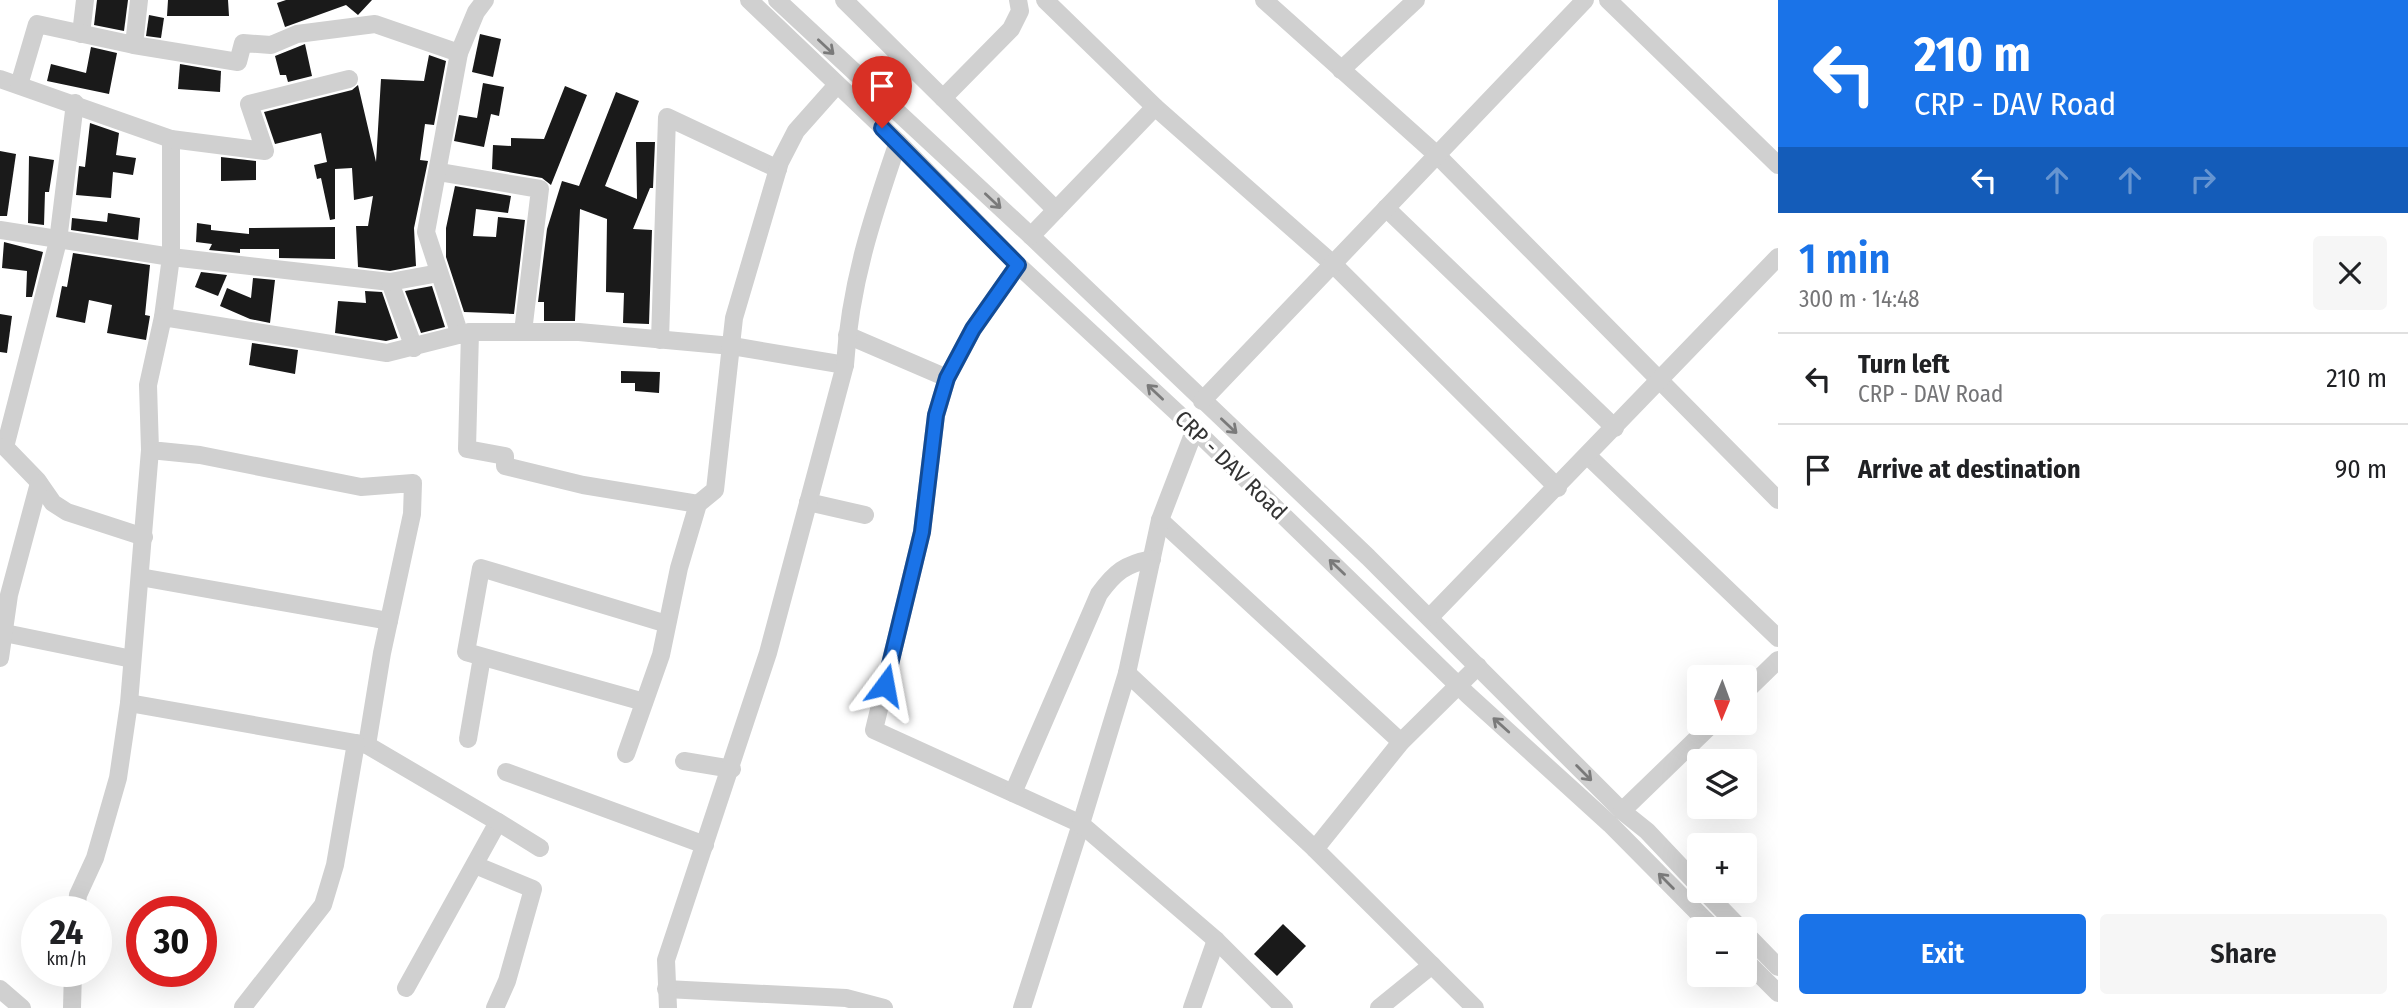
<!DOCTYPE html>
<html lang="en">
<head>
<meta charset="utf-8">
<style>
	body { margin:0; font-family:"Fira Sans Condensed",sans-serif; background:#f6f6f6; color:#202124; height:100vh; display:flex; flex-direction:column; font-size:26px; white-space:nowrap }
	* { box-sizing:border-box; margin:0 }
	p { font-size:23px; color:#757577 }
	.icon { flex:none; width:38px; height:38px; fill:none; stroke:currentColor; stroke-width:2; stroke-linecap:round; stroke-linejoin:round }
	.map { position:relative; flex:1; overflow:hidden }
	.drawer { display:flex; flex-direction:column; background:#fff; width:630px }
	.drawer>* { flex:none }
	.top-card { background:#1a73e8; color:#fff; overflow:hidden }
	.needle { width:46px; rotate:181deg }
	.fabs { position:absolute; left:1687px; top:665px; display:grid; gap:14px }
	.fabs a { display:grid; place-items:center; width:70px; height:70px; border-radius:7px; background:#fff; box-shadow:0 7px 28px #0002; font-size:35px }
	.speed { position:absolute; left:21px; top:896px; display:flex; gap:14px; font-size:35px; font-weight:700; text-align:center }
	.speed>* { display:grid; place-content:center; width:91px; height:91px; border-radius:50%; background:#fff; box-shadow:0 7px 28px #0002; line-height:1 }
	.speed small { font-size:18px; font-weight:400 }
	.speed .limit { border:10px solid #d22; background:#fff; color:#111 }
	.pin { position:absolute; display:grid; place-items:center; width:60px; height:60px; color:#fff; margin:-72px -30px; border-radius:50% 50% 50% 0; rotate:-45deg; box-shadow:0 0 7px #0007 }
	.pin .icon { rotate:45deg }
	.me { position:absolute; width:77px; margin:-38px; rotate:13deg; stroke-linejoin:round; filter:drop-shadow(0 0 5px #0008) }
	.turn { display:flex; align-items:center; gap:24px; height:147px; padding:0 21px; font-size:32px }
	.turn .icon { width:91px; height:91px; stroke-width:2.5 }
	.turn b { display:block; font-size:49px; line-height:60px }
	.lanes { display:flex; align-items:center; height:66px; padding:0 21px; background:#0003; justify-content:center; gap:35px; direction:ltr }
	.lanes .off { opacity:.35 }
	.round { display:grid; place-items:center; flex:none; width:74px; height:74px; border-radius:7px; background:#f6f6f6 }
	.head { display:flex; align-items:center; justify-content:space-between; height:119px; padding:0 21px }
	h1 { font-size:42px; font-weight:600; line-height:52px; color:#1a73e8 }
	.primary-button { display:flex; gap:14px; margin-top:auto; padding:14px 21px }
	.primary-button a { flex:1; height:80px; border-radius:7px; background:#1a73e8; color:#fff; font-size:28px; font-weight:600; line-height:80px; text-align:center }
	.primary-button a+a { background:#f6f6f6; color:#202124 }
	ul { padding:0; list-style:none }
	li { display:flex; align-items:center; gap:21px; height:91px; padding:0 21px; border-top:2px solid #e0e0e0 }
	li div { flex:1 }
	li b { display:block; font-size:26px }
	li em { font-style:normal }
	main { display:flex; flex:1; min-height:0 }
	.map>svg:first-child { display:block }
</style>
</head>
<body>
<main>
<div class="map">
<svg width="1778" height="1008" viewBox="0 0 1778 1008">
	<rect width="100%" height="100%" fill="#fff"/>
	<g fill="#1a1a1a">
		<polygon points="97,0 128,0 124,31 94,25"/>
		<polygon points="168,0 228,0 229,16 167,16"/>
		<polygon points="286,0 372,0 358,15 346,5 285,27 277,3"/>
		<polygon points="149,15 164,18 161,38 146,36"/>
		<polygon points="480,34 501,39 493,77 472,72"/>
		<polygon points="305,44 312,76 288,82 286,75 280,75 275,56"/>
		<polygon points="91,47 117,53 109,94 47,81 51,64 86,73"/>
		<polygon points="429,55 446,61 434,125 425,124 420,160 428,161 414,228 416,266 390,271 358,267 356,226 368,226 373,196 354,200 352,168 335,169 335,219 330,220 321,178 317,179 314,165 327,162 321,133 275,144 264,112 352,90 358,85 376,162 381,79 424,81"/>
		<polygon points="180,64 221,71 220,92 178,89"/>
		<polygon points="483,83 504,87 499,116 491,114 484,147 454,141 459,115 477,118"/>
		<polygon points="565,86 587,95 551,185 542,178 492,169 493,145 511,146 511,138 544,139"/>
		<polygon points="616,92 639,101 605,186 637,199 636,142 655,142 653,188 650,188 633,229 652,230 649,324 623,323 624,293 606,292 607,219 580,209 575,321 544,321 544,302 538,302 547,229 562,181 579,186"/>
		<polygon points="90,123 119,133 116,155 136,158 133,175 113,172 111,198 76,195 79,166 85,167"/>
		<polygon points="0,151 16,154 7,216 0,216"/>
		<polygon points="29,156 54,160 49,192 45,192 44,225 28,223"/>
		<polygon points="221,157 256,161 256,180 221,181"/>
		<polygon points="455,186 511,196 508,213 476,209 473,236 496,237 498,217 525,220 514,314 464,312 446,257 446,228"/>
		<polygon points="108,213 140,218 138,240 71,230 72,218 107,222"/>
		<polygon points="197,223 211,225 211,230 249,234 249,228 335,227 335,259 279,258 279,249 240,249 240,253 209,250 212,244 196,242"/>
		<polygon points="4,242 43,252 32,297 26,297 27,271 2,268"/>
		<polygon points="73,253 150,265 145,315 150,316 146,340 107,333 112,305 89,300 85,323 56,317 62,286 67,287"/>
		<polygon points="201,272 227,275 218,296 195,287"/>
		<polygon points="253,278 275,280 270,323 250,319 220,306 227,288 251,298"/>
		<polygon points="432,286 445,327 421,333 405,291"/>
		<polygon points="365,291 382,292 398,338 386,341 335,333 338,301 366,303"/>
		<polygon points="0,314 12,316 7,353 0,352"/>
		<polygon points="252,343 298,350 295,374 249,365"/>
		<polygon points="621,371 660,372 659,393 635,391 635,383 621,383"/>
		<polygon points="1283,924 1306,946 1277,976 1254,954"/>
	</g>
	<g fill="none" stroke-linecap="round" stroke-linejoin="round">
		<g stroke="#d0d0d0" stroke-width="18">
			<polyline points="749,0 898,142 1018,265 1185,420 1468,695 1610,824 1714,929"/>
			<polyline points="777,0 1031,236 1368,557 1622,811 1647,831 1699,886"/>
			<polyline points="844,0 1056,210"/>
			<polyline points="1045,0 1155,107 1333,264 1558,488"/>
			<polyline points="1264,0 1437,155 1778,500"/>
			<polyline points="1608,0 1778,165"/>
			<polyline points="81,34 85,0"/>
			<polyline points="134,45 139,0"/>
			<polyline points="1341,70 1416,0"/>
			<polyline points="0,79 171,139 171,257 390,282 414,348"/>
			<polyline points="19,85 37,24 134,45 238,62 243,43 271,45 297,34 375,24 459,53"/>
			<polyline points="943,98 1011,29 1020,11 1018,0"/>
			<polyline points="171,139 265,151 249,104 349,79"/>
			<polyline points="439,172 540,189 523,332"/>
			<polyline points="1386,208 1615,428"/>
			<polyline points="0,230 171,257 163,317"/>
			<polyline points="1031,236 1155,107"/>
			<polyline points="1018,265 973,329 947,378 936,415 922,532 874,730 1081,824 1022,1008"/>
			<polyline points="390,282 439,273"/>
			<polyline points="470,332 467,449 505,456 505,466 583,485 698,504"/>
			<polyline points="460,335 426,232 459,53 476,12 485,0"/>
			<polyline points="847,335 947,378"/>
			<polyline points="660,340 667,117 778,169"/>
			<polyline points="1202,401 1585,0"/>
			<polyline points="0,445 5,447 58,241 75,103"/>
			<polyline points="5,447 37,480 53,503 67,512 144,537"/>
			<polyline points="1588,456 1778,638"/>
			<polyline points="808,502 865,515"/>
			<polyline points="1160,520 1401,742"/>
			<polyline points="140,577 389,621"/>
			<polyline points="1430,617 1778,257"/>
			<polyline points="0,632 132,659"/>
			<polyline points="0,658 9,595 39,483"/>
			<polyline points="1127,673 1160,520 1195,429"/>
			<polyline points="1745,692 1778,660"/>
			<polyline points="644,702 466,652 481,568 667,624"/>
			<polyline points="129,703 367,745 498,822 406,988"/>
			<polyline points="468,739 482,657"/>
			<polyline points="367,745 382,653 412,514 413,483 361,487 200,455 150,450 148,385 163,317 387,353 470,332 579,332 732,346 845,365"/>
			<polyline points="626,754 661,655 679,568 698,504 715,490 734,318 780,162 796,131 836,86"/>
			<polyline points="684,761 732,769"/>
			<polyline points="506,772 705,845"/>
			<path d="M1013,793l86,-199c16,-22 26,-30 53,-35"/>
			<polyline points="1622,811 1713,723"/>
			<polyline points="498,822 540,848"/>
			<polyline points="475,865 533,889 507,981 495,1008"/>
			<polyline points="1704,891 1741,929"/>
			<polyline points="76,912 78,895 95,858 118,778 129,703 150,450"/>
			<polyline points="1745,933 1778,967"/>
			<polyline points="1745,960 1778,993"/>
			<polyline points="0,989 22,1008"/>
			<polyline points="666,989 846,998 884,1008"/>
			<polyline points="243,1007 323,905 335,865 356,743"/>
			<polyline points="72,1008 73,971"/>
			<path d="M668,1008l-2,-48 102,-307 77,-288c5,-81 27,-147 53,-223"/>
			<polyline points="1192,1008 1216,940"/>
			<polyline points="1284,1008 1216,940 1081,824 1127,673 1315,849"/>
			<polyline points="1379,1008 1432,965"/>
			<polyline points="1475,1008 1315,849 1401,742 1478,666"/>
		</g>
	</g>
	<defs><path id="oneway-shaft" d="M-6 0H5M1.5-3L5.5 0L1.5 3" fill="none" stroke-width="1.6" stroke-linecap="round" stroke-linejoin="round" transform="scale(1.75)"/></defs>
	<g stroke="#7a7a7a">
		<use href="#oneway-shaft" transform="translate(826 47) rotate(43)"/>
		<use href="#oneway-shaft" transform="translate(993 201) rotate(43)"/>
		<use href="#oneway-shaft" transform="translate(1155 392) rotate(-137)"/>
		<use href="#oneway-shaft" transform="translate(1229 426) rotate(43)"/>
		<use href="#oneway-shaft" transform="translate(1337 567) rotate(-136)"/>
		<use href="#oneway-shaft" transform="translate(1501 725) rotate(-138)"/>
		<use href="#oneway-shaft" transform="translate(1584 773) rotate(45)"/>
		<use href="#oneway-shaft" transform="translate(1666 881) rotate(-135)"/>
	</g>
	<g fill="none" stroke-linecap="round" stroke-linejoin="round">
		<g stroke="#114b97" stroke-width="18">
			<polyline id="route" points="882,128 1018,265 973,329 947,378 936,415 922,532 885,685"/>
		</g>
		<use href="#route" stroke="#1a73e8" stroke-width="12"/>
	</g>
	<g text-anchor="middle" dominant-baseline="central" stroke-width="7" stroke-linejoin="round" paint-order="stroke">
		<g font-size="23" fill="#333" stroke="#fff">
			<text transform="translate(1231 465) rotate(44)">CRP - DAV Road</text>
		</g>
	</g>
</svg>
<div class="fabs">
<a><svg class="needle" viewBox="-14 -14 28 28"><path d="M0-13l5 13h-10z" fill="#e53935"/><path d="M0 13l5-13h-10z" fill="#757577"/></svg></a>
<a><svg class="icon" aria-label="layers" viewBox="0 0 24 24"><path d="M12 4l9 5-9 5-9-5zM3 14l9 5 9-5"/></svg></a>
<a>+</a>
<a>−</a>
</div>
<div class="speed"><div>24<small>km/h</small></div><div class="limit">30</div></div>
<div class="pin" style="left:882px;top:128px;background:#d93025"><svg class="icon" aria-label="arrive" viewBox="0 0 24 24"><path d="M6 21V4h12l-3 4 3 4H6"/></svg></div>
<svg class="me" style="left:885px;top:685px" viewBox="-20 -20 40 40"><path d="M0-17L14 15 0 8-14 15z" fill="#1a73e8" stroke="#fff" stroke-width="4"/></svg>
</div>
<section class="drawer">
<div class="top-card">
<div class="turn"><svg class="icon" aria-label="left" viewBox="0 0 24 24"><path d="M17 20v-9H6M10 6l-5 5 5 5"/></svg><div><b>210 m</b>CRP - DAV Road</div></div>
<div class="lanes"><svg class="icon" aria-label="left" viewBox="0 0 24 24"><path d="M17 20v-9H6M10 6l-5 5 5 5"/></svg><svg class="icon off" aria-label="ahead" viewBox="0 0 24 24"><path d="M12 20V5M6 11l6-6 6 6"/></svg><svg class="icon off" aria-label="ahead" viewBox="0 0 24 24"><path d="M12 20V5M6 11l6-6 6 6"/></svg><svg class="icon off" aria-label="right" viewBox="0 0 24 24"><path d="M7 20v-9h11M14 6l5 5-5 5"/></svg></div>
</div>
<div class="head"><div><h1>1 min</h1><p>300 m · 14:48</p></div><a class="round"><svg class="icon" aria-label="close" viewBox="0 0 24 24"><path d="M6 6l12 12M18 6L6 18"/></svg></a></div>
<ul>
<li><svg class="icon" aria-label="left" viewBox="0 0 24 24"><path d="M17 20v-9H6M10 6l-5 5 5 5"/></svg><div><b>Turn left</b><p>CRP - DAV Road</p></div><em>210 m</em></li>
<li><svg class="icon" aria-label="arrive" viewBox="0 0 24 24"><path d="M6 21V4h12l-3 4 3 4H6"/></svg><div><b>Arrive at destination</b></div><em>90 m</em></li>
</ul>
<div class="primary-button"><a>Exit</a><a>Share</a></div>
</section>
</main>
</body>
</html>
